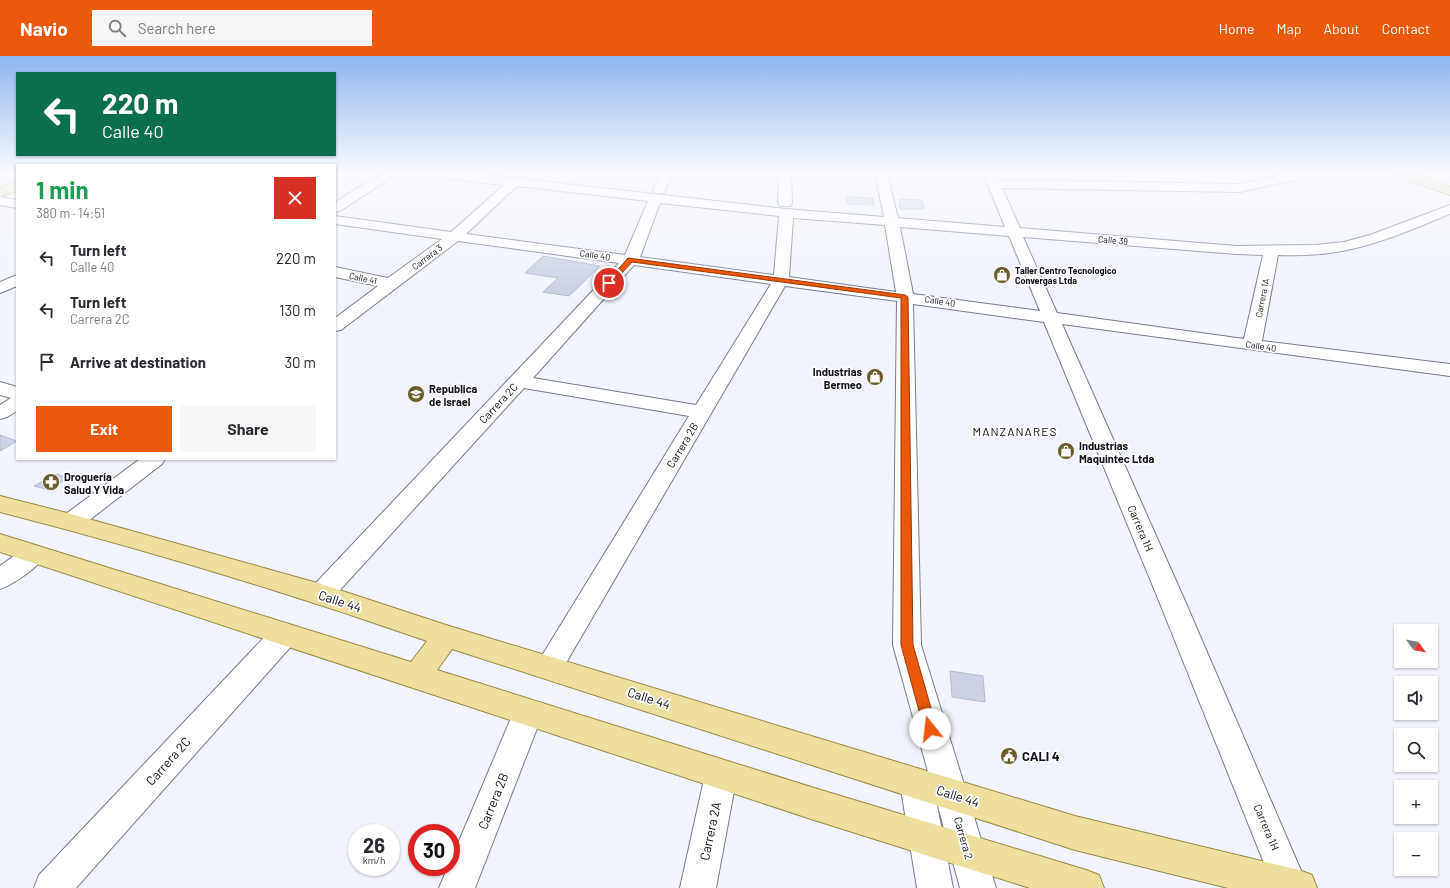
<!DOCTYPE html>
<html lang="en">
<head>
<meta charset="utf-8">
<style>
	body { margin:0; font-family:Barlow,sans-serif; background:#f7f7f7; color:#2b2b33; height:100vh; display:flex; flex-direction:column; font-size:15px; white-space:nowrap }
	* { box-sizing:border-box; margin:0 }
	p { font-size:13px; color:#7c7c81 }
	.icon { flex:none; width:22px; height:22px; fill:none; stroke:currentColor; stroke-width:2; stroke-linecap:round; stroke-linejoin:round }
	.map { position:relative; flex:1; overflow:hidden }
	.details { position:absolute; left:16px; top:108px; width:320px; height:296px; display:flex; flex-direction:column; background:#fff; border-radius:0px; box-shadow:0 1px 3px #0004 }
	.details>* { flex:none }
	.guide { position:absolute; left:16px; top:16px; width:320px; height:84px; border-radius:0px; box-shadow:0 1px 3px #0004; background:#0b6e4f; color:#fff; overflow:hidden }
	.needle { width:26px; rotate:123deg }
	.buttons { position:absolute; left:1394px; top:568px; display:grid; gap:8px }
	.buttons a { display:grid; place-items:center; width:44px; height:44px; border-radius:0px; background:#fff; box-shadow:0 1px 3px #0004; font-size:20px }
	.speed { position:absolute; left:348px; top:768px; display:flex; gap:8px; font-size:20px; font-weight:700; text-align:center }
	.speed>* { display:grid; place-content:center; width:52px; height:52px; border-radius:50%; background:#fff; box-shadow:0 1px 3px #0004; line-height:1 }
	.speed small { font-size:10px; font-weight:400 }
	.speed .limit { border:6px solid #d22; background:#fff; color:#111 }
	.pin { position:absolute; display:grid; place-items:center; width:34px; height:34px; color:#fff; margin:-17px; border:2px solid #fff; border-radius:50%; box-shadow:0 1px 4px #0007 }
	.me { position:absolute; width:44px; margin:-22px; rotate:344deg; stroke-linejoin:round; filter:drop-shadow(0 0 3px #0008) }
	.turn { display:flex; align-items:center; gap:14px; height:84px; padding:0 20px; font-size:18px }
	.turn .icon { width:52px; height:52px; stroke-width:2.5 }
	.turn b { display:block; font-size:28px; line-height:34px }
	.round { display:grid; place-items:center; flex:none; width:42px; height:42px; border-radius:0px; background:#f7f7f7 }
	.summary { display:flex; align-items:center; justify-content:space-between; height:68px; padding:0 20px }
	h1 { font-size:24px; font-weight:700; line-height:30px; color:#1e9e55 }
	.action { display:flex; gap:8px; margin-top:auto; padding:8px 20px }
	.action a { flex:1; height:46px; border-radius:0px; background:#ea580c; color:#fff; font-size:16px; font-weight:700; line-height:46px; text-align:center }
	.action a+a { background:#f7f7f7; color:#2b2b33 }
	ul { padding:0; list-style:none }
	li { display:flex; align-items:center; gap:12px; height:52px; padding:0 20px }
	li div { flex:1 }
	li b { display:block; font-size:15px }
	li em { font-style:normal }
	header { display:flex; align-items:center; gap:24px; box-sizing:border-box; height:56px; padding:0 20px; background:#ea580c; color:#fff }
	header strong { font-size:19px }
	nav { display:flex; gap:22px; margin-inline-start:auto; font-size:14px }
	.search { width:280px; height:36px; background:#f7f7f7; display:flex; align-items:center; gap:10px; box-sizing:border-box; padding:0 14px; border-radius:0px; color:#7c7c81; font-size:15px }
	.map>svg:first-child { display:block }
</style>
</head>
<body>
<header>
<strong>Navio</strong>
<div class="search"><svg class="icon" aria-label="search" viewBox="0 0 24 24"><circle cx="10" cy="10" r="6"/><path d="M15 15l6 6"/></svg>Search here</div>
<nav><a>Home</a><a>Map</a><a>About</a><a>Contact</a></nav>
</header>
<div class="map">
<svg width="1450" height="832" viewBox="0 0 1450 832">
	<rect width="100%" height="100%" fill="#f1f4fc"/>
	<g fill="#cbd2e6" stroke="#b3bacd">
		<polygon points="846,141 873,142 874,149 847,148"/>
		<polygon points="899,143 922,144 924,153 900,153"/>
		<polygon points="543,200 600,210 569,240 543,236 558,222 525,217"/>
		<polygon points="0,379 17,385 0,395"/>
		<polygon points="56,418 68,422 49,434 34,430"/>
		<polygon points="950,615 983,620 985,646 952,641"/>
	</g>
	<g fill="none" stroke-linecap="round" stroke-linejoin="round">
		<g stroke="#757c8e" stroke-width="2">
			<g id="minor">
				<polygon points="383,117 398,117 340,155 335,156 335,146"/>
				<path d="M429,117h42l315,36 98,8 -9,-44h12l11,45 107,9 -22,-54h12l3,7 242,4 50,-11h24l-2,3 -72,16 -238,-4 18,40 216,18 80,-1 28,-3 26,-7 80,-30v9c-35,14 -70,30 -108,37 -21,4 -43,5 -64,4l-16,86 188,23v12l-388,-52 123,277 117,272 6,12 -2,3h-32l-115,-287 -115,-279 -131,-18 8,341 75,243h-36l-25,-93 18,93h-36l-17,-105 5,-11 11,-4 11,4 3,7 -37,-134 4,-344 -112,-15 -226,389 -10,4 -10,-4 -4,-8 154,-251 -165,-28 -194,213 -9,3 -9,-3 -4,-7 4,-7 307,-324 -161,-22 -117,89 -6,1v-13l43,-32 -43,-9v-10l53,11 54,-39 -107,-15v-8l116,16 53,-47 -69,-8 -4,-1zM517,130l131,15 -23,54 -159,-21zM660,147l119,13 -5,59 -134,-18zM793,162l92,7 11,67 -107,-15zM900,171l109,9 31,75 -127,-17zM1023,181l213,17 27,1 -19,84 -187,-26zM634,209l137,19 -75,121 -163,-27z"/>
				<polygon points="660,117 672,117 664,137 654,137 653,134"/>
				<polygon points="779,117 791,117 792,147 790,150 780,150 778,147"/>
				<polygon points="0,141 17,144 17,152 0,149"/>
				<polygon points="17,219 17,230 0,237 0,226"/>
				<polygon points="0,326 17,331 17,355 7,361 0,363 0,349 11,342 0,339"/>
				<polygon points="140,403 165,403 162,408 79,472 71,474 63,472 59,466 63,460"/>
				<path d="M34,489l9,3 3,6c-7,13 -32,30 -46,35v-23l25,-18z"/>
				<polygon points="284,568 294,571 298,579 294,587 76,832 34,832 39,819 274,571"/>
				<polygon points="528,644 539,648 543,657 475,832 439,832 448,811 451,811 451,804 517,648"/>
				<polygon points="721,704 732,708 737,719 716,832 680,832 705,719 710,708"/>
			</g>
		</g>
		<g stroke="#998944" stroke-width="2">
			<g id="major">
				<polygon points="1396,117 1414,117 1450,131 1450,139 1398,120"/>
				<polygon points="17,126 17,135 0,141 0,132"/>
				<path d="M0,440l71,18 250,70 125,41 629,191 224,54 13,5 5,13h-89l-153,-38 -623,-201 -15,21 374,117 275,83 13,5 5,13h-74l-219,-69 -811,-267v-18l411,128 16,-21c-141,-49 -283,-92 -427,-129z"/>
			</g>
		</g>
		<use href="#minor" fill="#fff" fill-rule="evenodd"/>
		<use href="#major" fill="#efdf9e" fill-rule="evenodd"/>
	</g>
	<linearGradient id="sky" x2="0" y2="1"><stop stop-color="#8db6ed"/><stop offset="0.5" stop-color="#f9fafe"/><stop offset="1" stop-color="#f9fafe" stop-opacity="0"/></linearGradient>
	<rect width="1450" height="234" fill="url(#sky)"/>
	<polygon fill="#ea580c" stroke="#983908" points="628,202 905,239 908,241 913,589 937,673 935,677 930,679 926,677 924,673 901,589 901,242 632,206 612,228 607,228 607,226"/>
	<defs>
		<g id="shop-disc" transform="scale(0.9)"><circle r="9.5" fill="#6a5d2a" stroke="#fff"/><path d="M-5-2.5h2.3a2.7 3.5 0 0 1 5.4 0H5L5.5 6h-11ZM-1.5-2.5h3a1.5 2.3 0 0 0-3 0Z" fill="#fff"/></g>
		<g id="school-disc" transform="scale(0.9)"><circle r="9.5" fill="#6a5d2a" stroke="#fff"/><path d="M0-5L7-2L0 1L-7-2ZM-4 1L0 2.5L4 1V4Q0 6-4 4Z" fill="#fff"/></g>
		<g id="pharmacy-disc" transform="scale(0.9)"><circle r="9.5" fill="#6a5d2a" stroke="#fff"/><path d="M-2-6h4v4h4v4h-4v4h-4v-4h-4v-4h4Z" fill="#fff"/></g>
		<g id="civic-disc" transform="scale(0.9)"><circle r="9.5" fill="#6a5d2a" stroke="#fff"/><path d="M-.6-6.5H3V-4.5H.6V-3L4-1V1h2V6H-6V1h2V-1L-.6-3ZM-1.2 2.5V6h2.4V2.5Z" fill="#fff"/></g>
	</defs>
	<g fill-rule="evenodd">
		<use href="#shop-disc" x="1002" y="219"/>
		<use href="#shop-disc" x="875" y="321"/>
		<use href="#school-disc" x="416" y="338"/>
		<use href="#shop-disc" x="1066" y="395"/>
		<use href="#pharmacy-disc" x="51" y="426"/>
		<use href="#civic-disc" x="1009" y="700"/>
	</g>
	<g text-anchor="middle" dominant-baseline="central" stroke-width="3.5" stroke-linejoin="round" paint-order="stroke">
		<g font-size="9" fill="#0e1017" stroke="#fff">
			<text transform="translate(1113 184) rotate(5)">Calle 39</text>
			<text transform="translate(595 199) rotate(8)">Calle 40</text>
			<text transform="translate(427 201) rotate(-37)">Carrera 3</text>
			<text transform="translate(363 222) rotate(12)">Calle 41</text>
			<text transform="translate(1262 242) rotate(-79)">Carrera 1A</text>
			<text transform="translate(940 245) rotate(8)">Calle 40</text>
			<text transform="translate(1261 290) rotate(8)">Calle 40</text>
		</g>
		<g font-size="9" font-weight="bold" fill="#0e1017" stroke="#fff" text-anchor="start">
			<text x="1015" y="214">Taller Centro Tecnologico<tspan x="1015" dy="10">Convergas Ltda</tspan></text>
		</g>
		<g font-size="11" font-weight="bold" fill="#0e1017" stroke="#fff" text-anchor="start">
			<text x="862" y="315" text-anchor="end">Industrias<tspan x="862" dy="13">Bermeo</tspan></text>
			<text x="429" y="332">Republica<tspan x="429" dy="13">de Israel</tspan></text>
			<text x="1079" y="389">Industrias<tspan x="1079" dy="13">Maquintec Ltda</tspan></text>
			<text x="64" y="420">Droguería<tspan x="64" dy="13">Salud Y Vida</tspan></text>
		</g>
		<g font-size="11" fill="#0e1017" stroke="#fff">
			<text transform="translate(498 347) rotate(-47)">Carrera 2C</text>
			<text transform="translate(682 389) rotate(-59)">Carrera 2B</text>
			<text transform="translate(1141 472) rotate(67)">Carrera 1H</text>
			<text transform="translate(1267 771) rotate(67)">Carrera 1H</text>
			<text transform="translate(964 782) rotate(74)">Carrera 2</text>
		</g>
		<g font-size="12" letter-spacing="1" fill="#0e1017" stroke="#fff">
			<text x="1015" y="375">MANZANARES</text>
		</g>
		<g font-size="13" fill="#0e1017" stroke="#fff">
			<text transform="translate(340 545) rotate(18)">Calle 44</text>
			<text transform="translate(649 642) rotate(18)">Calle 44</text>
			<text transform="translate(168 705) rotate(-48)">Carrera 2C</text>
			<text transform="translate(958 740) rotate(18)">Calle 44</text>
			<text transform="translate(493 745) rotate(-68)">Carrera 2B</text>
			<text transform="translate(710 775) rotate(-78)">Carrera 2A</text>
		</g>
		<g font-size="13" font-weight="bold" fill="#0e1017" stroke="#fff" text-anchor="start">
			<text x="1022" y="700">CALI 4</text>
		</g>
	</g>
</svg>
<div class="buttons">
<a><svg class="needle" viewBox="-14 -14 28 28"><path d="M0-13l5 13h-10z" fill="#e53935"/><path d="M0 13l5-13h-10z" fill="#7c7c81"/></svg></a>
<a><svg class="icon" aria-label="sound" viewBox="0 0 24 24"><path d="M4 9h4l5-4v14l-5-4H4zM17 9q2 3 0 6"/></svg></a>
<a><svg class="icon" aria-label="search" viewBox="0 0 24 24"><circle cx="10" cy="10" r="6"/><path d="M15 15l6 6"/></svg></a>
<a>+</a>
<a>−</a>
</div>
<div class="speed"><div>26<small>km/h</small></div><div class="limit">30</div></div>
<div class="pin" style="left:609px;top:227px;background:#d93025"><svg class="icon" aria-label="arrive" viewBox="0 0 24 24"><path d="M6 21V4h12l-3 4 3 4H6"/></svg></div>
<svg class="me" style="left:930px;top:673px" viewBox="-20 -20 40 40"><circle r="19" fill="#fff"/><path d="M0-13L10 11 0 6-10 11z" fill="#ea580c"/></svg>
<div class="guide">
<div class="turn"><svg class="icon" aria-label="left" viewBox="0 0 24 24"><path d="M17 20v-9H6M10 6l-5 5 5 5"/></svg><div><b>220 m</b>Calle 40</div></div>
</div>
<section class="details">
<div class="summary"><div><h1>1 min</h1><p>380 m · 14:51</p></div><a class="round" style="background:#d93025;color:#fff"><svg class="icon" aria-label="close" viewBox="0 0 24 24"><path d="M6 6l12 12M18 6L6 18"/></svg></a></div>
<ul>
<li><svg class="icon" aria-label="left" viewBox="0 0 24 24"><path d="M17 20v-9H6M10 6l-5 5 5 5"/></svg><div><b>Turn left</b><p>Calle 40</p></div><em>220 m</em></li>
<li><svg class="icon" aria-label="left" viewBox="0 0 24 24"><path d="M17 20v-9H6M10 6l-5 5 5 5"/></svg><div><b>Turn left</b><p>Carrera 2C</p></div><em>130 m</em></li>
<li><svg class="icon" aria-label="arrive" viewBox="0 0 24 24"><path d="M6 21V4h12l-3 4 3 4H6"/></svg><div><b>Arrive at destination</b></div><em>30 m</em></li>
</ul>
<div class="action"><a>Exit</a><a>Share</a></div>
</section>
</div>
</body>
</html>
